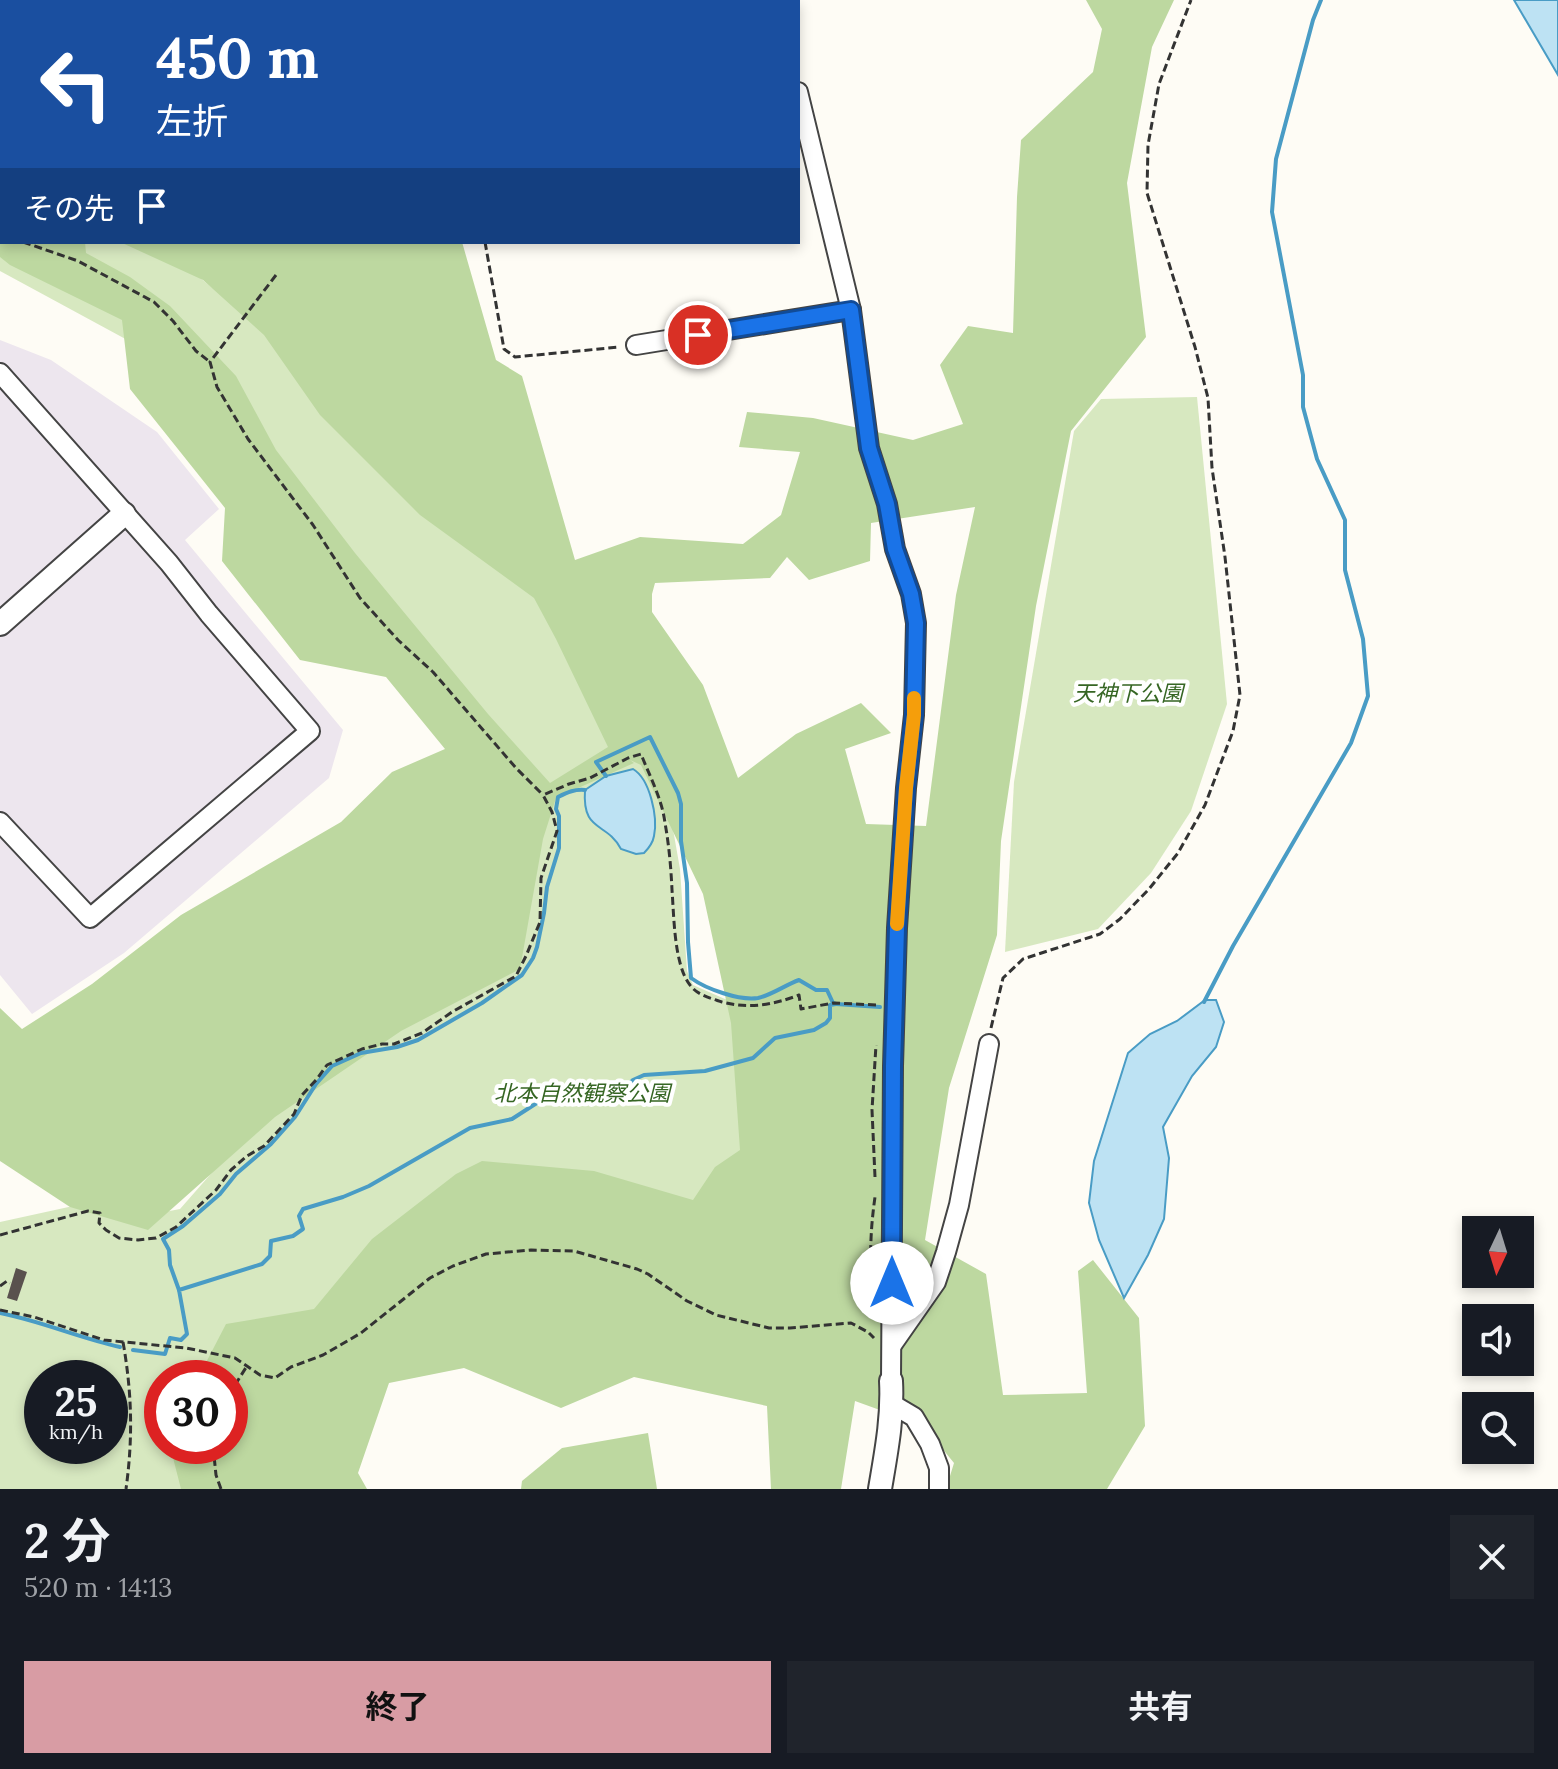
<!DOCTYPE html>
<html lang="ja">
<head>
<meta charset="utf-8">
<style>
	body { margin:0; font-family:Lora,"Noto Sans JP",serif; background:#20242c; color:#f1f3f6; height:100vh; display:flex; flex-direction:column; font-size:30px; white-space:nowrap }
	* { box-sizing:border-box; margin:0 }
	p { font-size:26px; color:#9ea1a6 }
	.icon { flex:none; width:44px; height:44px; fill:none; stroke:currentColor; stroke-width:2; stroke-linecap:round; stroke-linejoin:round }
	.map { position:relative; height:1489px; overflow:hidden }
	.sheet { display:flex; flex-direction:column; background:#171b24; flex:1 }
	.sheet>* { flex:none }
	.guide { position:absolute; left:0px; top:0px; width:800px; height:244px; box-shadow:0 4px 12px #0003; background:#1a4fa0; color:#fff; overflow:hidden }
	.needle { width:52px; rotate:184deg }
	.fabs { position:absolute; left:1462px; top:1216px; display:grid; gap:16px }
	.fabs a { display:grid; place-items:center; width:72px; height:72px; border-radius:0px; background:#171b24; box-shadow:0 4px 12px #0003; font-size:40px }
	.speed { position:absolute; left:24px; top:1360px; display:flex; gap:16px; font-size:40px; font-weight:700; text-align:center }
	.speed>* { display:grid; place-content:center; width:104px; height:104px; border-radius:50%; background:#171b24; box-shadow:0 4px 12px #0003; line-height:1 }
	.speed small { font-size:20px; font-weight:400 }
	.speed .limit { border:12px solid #d22; background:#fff; color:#111 }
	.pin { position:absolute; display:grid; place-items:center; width:68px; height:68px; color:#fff; margin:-34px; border:4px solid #fff; border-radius:50%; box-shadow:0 2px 8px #0007 }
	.me { position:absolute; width:88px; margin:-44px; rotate:0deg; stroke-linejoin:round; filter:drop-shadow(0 0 6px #0008) }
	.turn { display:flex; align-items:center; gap:28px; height:168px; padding:0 24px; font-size:36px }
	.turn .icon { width:104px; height:104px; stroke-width:2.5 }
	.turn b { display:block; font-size:56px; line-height:68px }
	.then { display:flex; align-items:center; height:76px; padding:0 24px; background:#0003; gap:16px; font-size:30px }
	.round { display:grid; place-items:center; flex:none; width:84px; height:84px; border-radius:0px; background:#20242c }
	.summary { display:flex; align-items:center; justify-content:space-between; height:136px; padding:0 24px }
	h1 { font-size:48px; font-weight:700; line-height:60px }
	.primary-button { display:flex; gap:16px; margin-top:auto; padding:16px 24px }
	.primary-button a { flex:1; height:92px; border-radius:0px; background:#d89ca4; color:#111; font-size:32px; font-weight:700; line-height:92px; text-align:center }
	.primary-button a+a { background:#20242c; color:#f1f3f6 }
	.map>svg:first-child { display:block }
</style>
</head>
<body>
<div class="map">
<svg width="1558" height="1489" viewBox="0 0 1558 1489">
	<rect width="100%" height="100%" fill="#fefcf5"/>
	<polygon fill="#ede6ee" points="0,340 51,360 157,432 219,509 185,540 343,730 329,778 124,953 32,1014 0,975"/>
	<g fill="#d7e8c0" fill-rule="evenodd">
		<polygon points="51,0 342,0 343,2 50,2"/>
		<path d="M0,168l2,1v73h154l372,303 139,250 13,74 7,102 6,14 32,14 26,5 71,313 -304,-72 -245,244h-273v-267l96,-21 32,18 52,-10 101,-115 257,-278 -407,-474 -131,-71zM42,1378h68v68h-68zM162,1378h68v68h-68z"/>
		<polygon points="1197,397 1227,704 1191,811 1151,873 1098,929 1005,952 1014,782 1074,431 1101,399"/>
	</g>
	<g fill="#bdd8a0" fill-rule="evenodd">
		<polygon points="0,0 44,0 45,2 2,2 2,172 0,172"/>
		<path d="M1086,0h88l-22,47 -25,136 19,154 -75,94 -35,175 -35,235 -4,94 -48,153 -24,152 61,34 17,121 84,-2 -9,-122 15,-11 46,58 6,108 -38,63h-161l8,-26 -30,-37 -69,-25 -14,88h-70l-4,-83 -133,-29 -73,31 -97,-40 -75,15 -31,90 9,16h-186l-11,-43h60v-68h-32l28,-54 88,-15 58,-70 84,-65 26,-13 112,10 99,29 22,-33 25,-17 -9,-127 -28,-129 -62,-129 -11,-5 4,3 -78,35 -13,41 -23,130 -119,62 -126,86 -127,113 -78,-23 -70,-46v-153l22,21 70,-45 89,-69 160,-93 51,-50 53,-23 -59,-72 -86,-17 -78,-99 3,-53 -95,-119 -8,-69 -112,-55 -10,-8v-31h2v16h83l1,11 44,24 40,29 66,70 40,74 79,103 133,161 62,69 58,-36 -52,-108 -22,-41 -114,-83 -100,-100 -56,-80 -61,-55 -83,-38h342l34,118 26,16 53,184 65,-23 103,7 38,-29 19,-63 -61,-5 8,-35 66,6 100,22 50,-16 -23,-59 28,-39 45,7 4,-136 4,-57 72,-68 9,-43zM975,507l-19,88 -30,231 -60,-2 -21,-75 46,-16 -30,-30 -65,31 -58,44 -35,-93 -51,-73v-18l3,-11 115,-5 17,-21 22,23 61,-19 1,-38z"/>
		<polygon points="648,1433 657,1489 521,1489 522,1481 562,1448"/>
	</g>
	<g fill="#bde2f3" stroke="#499cc5" stroke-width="2">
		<polygon points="1514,0 1558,0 1558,75"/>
		<path d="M633,769c17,10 25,48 21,67 -1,6 -5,12 -10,17l-8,1 -15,-5c-15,-28 -39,-16 -36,-59l21,-14z"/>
		<polygon points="1205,1000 1216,1000 1224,1022 1216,1047 1192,1076 1163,1127 1169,1158 1164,1219 1148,1255 1124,1298 1099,1240 1089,1203 1094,1161 1128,1053 1150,1034 1177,1021"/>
	</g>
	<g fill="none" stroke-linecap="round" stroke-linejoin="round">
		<g stroke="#499cc5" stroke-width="4">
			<path d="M606,776l-10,-14 54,-25 28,56 3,11v37l6,42 1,59 3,36c15,11 49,23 67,20 14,-3 27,-13 41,-18l17,10h11l6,13 3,1 44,3"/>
			<polyline points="1204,1002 1233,946 1351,743 1368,696 1363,639 1345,570 1345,520 1317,459 1303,407 1303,375 1272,212 1276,159 1313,20 1321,0"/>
			<path d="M179,1290l-9,-25 -1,-15 -6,-11 20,-13 37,-32 16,-20 35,-30 24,-27 21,-33 16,-18 29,-13 36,-6 21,-7 64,-37 40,-28 11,-17 4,-11 7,-34 3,-26 12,-39v-32l-3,-7 2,-12c10,-5 17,-8 27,-7"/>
			<path d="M0,1313c41,8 79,25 120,34"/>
			<polyline points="133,1350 165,1354 170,1338 181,1340 187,1334 179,1290 262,1264 270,1256 271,1241 293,1236 303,1229 299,1216 303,1209 343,1197 369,1186 470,1128 512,1119 543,1099 559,1092 577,1089 611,1090 627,1086 633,1080 644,1075 705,1071 753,1058 775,1038 814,1030 826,1023 830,1018 830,1005 836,1004"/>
		</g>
	</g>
	<polygon fill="#59514e" points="16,1268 27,1272 17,1301 7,1298"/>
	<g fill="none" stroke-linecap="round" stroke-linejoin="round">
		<g stroke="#444" stroke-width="22">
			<g id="minor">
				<polyline points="776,0 777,2"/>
				<polyline points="798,92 851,310 869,448 887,504 895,549 911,594 916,623 914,715 906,788 897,928 893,1066 891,1381"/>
				<polyline points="636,345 851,310"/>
				<polyline points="0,373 169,563 209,614 310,731 90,918 0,822"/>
				<polyline points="892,1345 936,1282 946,1252 959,1205 989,1044"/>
				<polyline points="892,1404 914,1417 930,1444 939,1468 939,1489"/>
			</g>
		</g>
		<g stroke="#444" stroke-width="26">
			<g id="tertiary">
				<polyline points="0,624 124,514"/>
				<path d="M880,1489c6,-36 13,-71 11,-108"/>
			</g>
		</g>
		<g stroke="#333" stroke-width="3" stroke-dasharray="8 4" stroke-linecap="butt">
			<polyline points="349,0 349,2"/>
			<polyline points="0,234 2,235"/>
			<polyline points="23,242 78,261 154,302 173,321 196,351 210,362"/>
			<polyline points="485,242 504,349 515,357 620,347"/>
			<polyline points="276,275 210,362 217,387 248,439 313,525 360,598 398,640 433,672 516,768 543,795"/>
			<polyline points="991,1028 1003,978 1023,959 1100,934 1120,919 1149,889 1178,853 1205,805 1233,731 1240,695 1225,557 1212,468 1208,398 1195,347 1147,193 1148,145 1159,84 1191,0"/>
			<polyline points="875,1177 872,1110 876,1045"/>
			<path d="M0,1235l88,-24 12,2 -1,10 7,7 13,8 19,2 18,-2 20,-11 40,-37 15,-20 16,-14 17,-10 30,-32 8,-19 15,-16 10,-14 35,-16 20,-5h12l28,-11 30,-21 64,-36 10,-20 14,-34 1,-44 16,-47 -5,-19 -9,-17 26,-11 21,-6 38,-20 13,-4c9,23 21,45 24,69 4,22 6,45 7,67 2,26 2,75 18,95 7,10 20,13 32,17 27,7 51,3 77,-7l2,14 32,-6 44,2"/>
			<polyline points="0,1286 7,1281 10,1283"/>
			<path d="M874,1301c-5,-36 -4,-69 1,-104"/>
			<polyline points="0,1310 34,1317 104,1340 186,1348 235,1358 260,1375 275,1378 291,1367 323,1355 361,1333 430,1278 453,1266 486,1254 531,1250 574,1251 637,1269 648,1274 687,1301 716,1315 769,1328 790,1328 851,1323 868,1332 874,1338"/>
			<path d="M123,1342c9,51 10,96 3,147"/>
			<polyline points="230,1396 235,1385 247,1366"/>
			<polyline points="213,1446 216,1475 221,1489"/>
		</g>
		<use href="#minor" stroke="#fff" stroke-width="18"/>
		<use href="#tertiary" stroke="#fff" stroke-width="22"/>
	</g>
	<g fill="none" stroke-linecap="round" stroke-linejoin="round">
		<g stroke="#114b97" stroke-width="20">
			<polyline id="route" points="698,335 851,310 869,448 887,504 895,549 911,594 916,623 914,715 906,788 897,928 893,1066 892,1283"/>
		</g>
		<use href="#route" stroke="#1a73e8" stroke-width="14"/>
		<polyline stroke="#f59e0b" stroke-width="14" points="897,924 906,788 914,715 914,698"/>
	</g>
	<g text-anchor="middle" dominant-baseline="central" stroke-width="8" stroke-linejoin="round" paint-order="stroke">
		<g font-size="22" font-style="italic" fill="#366624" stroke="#fff">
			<text x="1128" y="693">天神下公園</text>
			<text x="582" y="1093">北本自然観察公園</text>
		</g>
	</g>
</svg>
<div class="fabs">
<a><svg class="needle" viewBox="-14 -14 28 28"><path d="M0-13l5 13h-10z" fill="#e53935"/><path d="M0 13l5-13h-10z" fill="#9ea1a6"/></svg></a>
<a><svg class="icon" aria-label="sound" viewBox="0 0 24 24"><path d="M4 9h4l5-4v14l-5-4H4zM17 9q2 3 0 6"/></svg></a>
<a><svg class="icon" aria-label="search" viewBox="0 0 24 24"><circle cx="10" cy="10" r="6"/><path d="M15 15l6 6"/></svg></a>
</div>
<div class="speed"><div>25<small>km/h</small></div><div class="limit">30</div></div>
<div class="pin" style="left:698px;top:335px;background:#d93025"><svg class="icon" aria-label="arrive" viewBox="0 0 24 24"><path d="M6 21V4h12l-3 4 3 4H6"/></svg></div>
<svg class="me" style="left:892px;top:1283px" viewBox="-20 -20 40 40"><circle r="19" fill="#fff"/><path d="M0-13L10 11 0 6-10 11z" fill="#1a73e8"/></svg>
<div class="guide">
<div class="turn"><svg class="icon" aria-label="left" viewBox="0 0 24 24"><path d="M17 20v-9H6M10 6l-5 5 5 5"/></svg><div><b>450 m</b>左折</div></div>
<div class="then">その先<svg class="icon" aria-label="arrive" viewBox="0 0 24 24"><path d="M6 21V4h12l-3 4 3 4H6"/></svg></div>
</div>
</div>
<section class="sheet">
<div class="summary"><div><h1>2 分</h1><p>520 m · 14:13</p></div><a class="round"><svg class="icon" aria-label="close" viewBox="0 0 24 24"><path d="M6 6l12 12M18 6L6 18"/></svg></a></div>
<div class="primary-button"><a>終了</a><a>共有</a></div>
</section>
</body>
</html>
